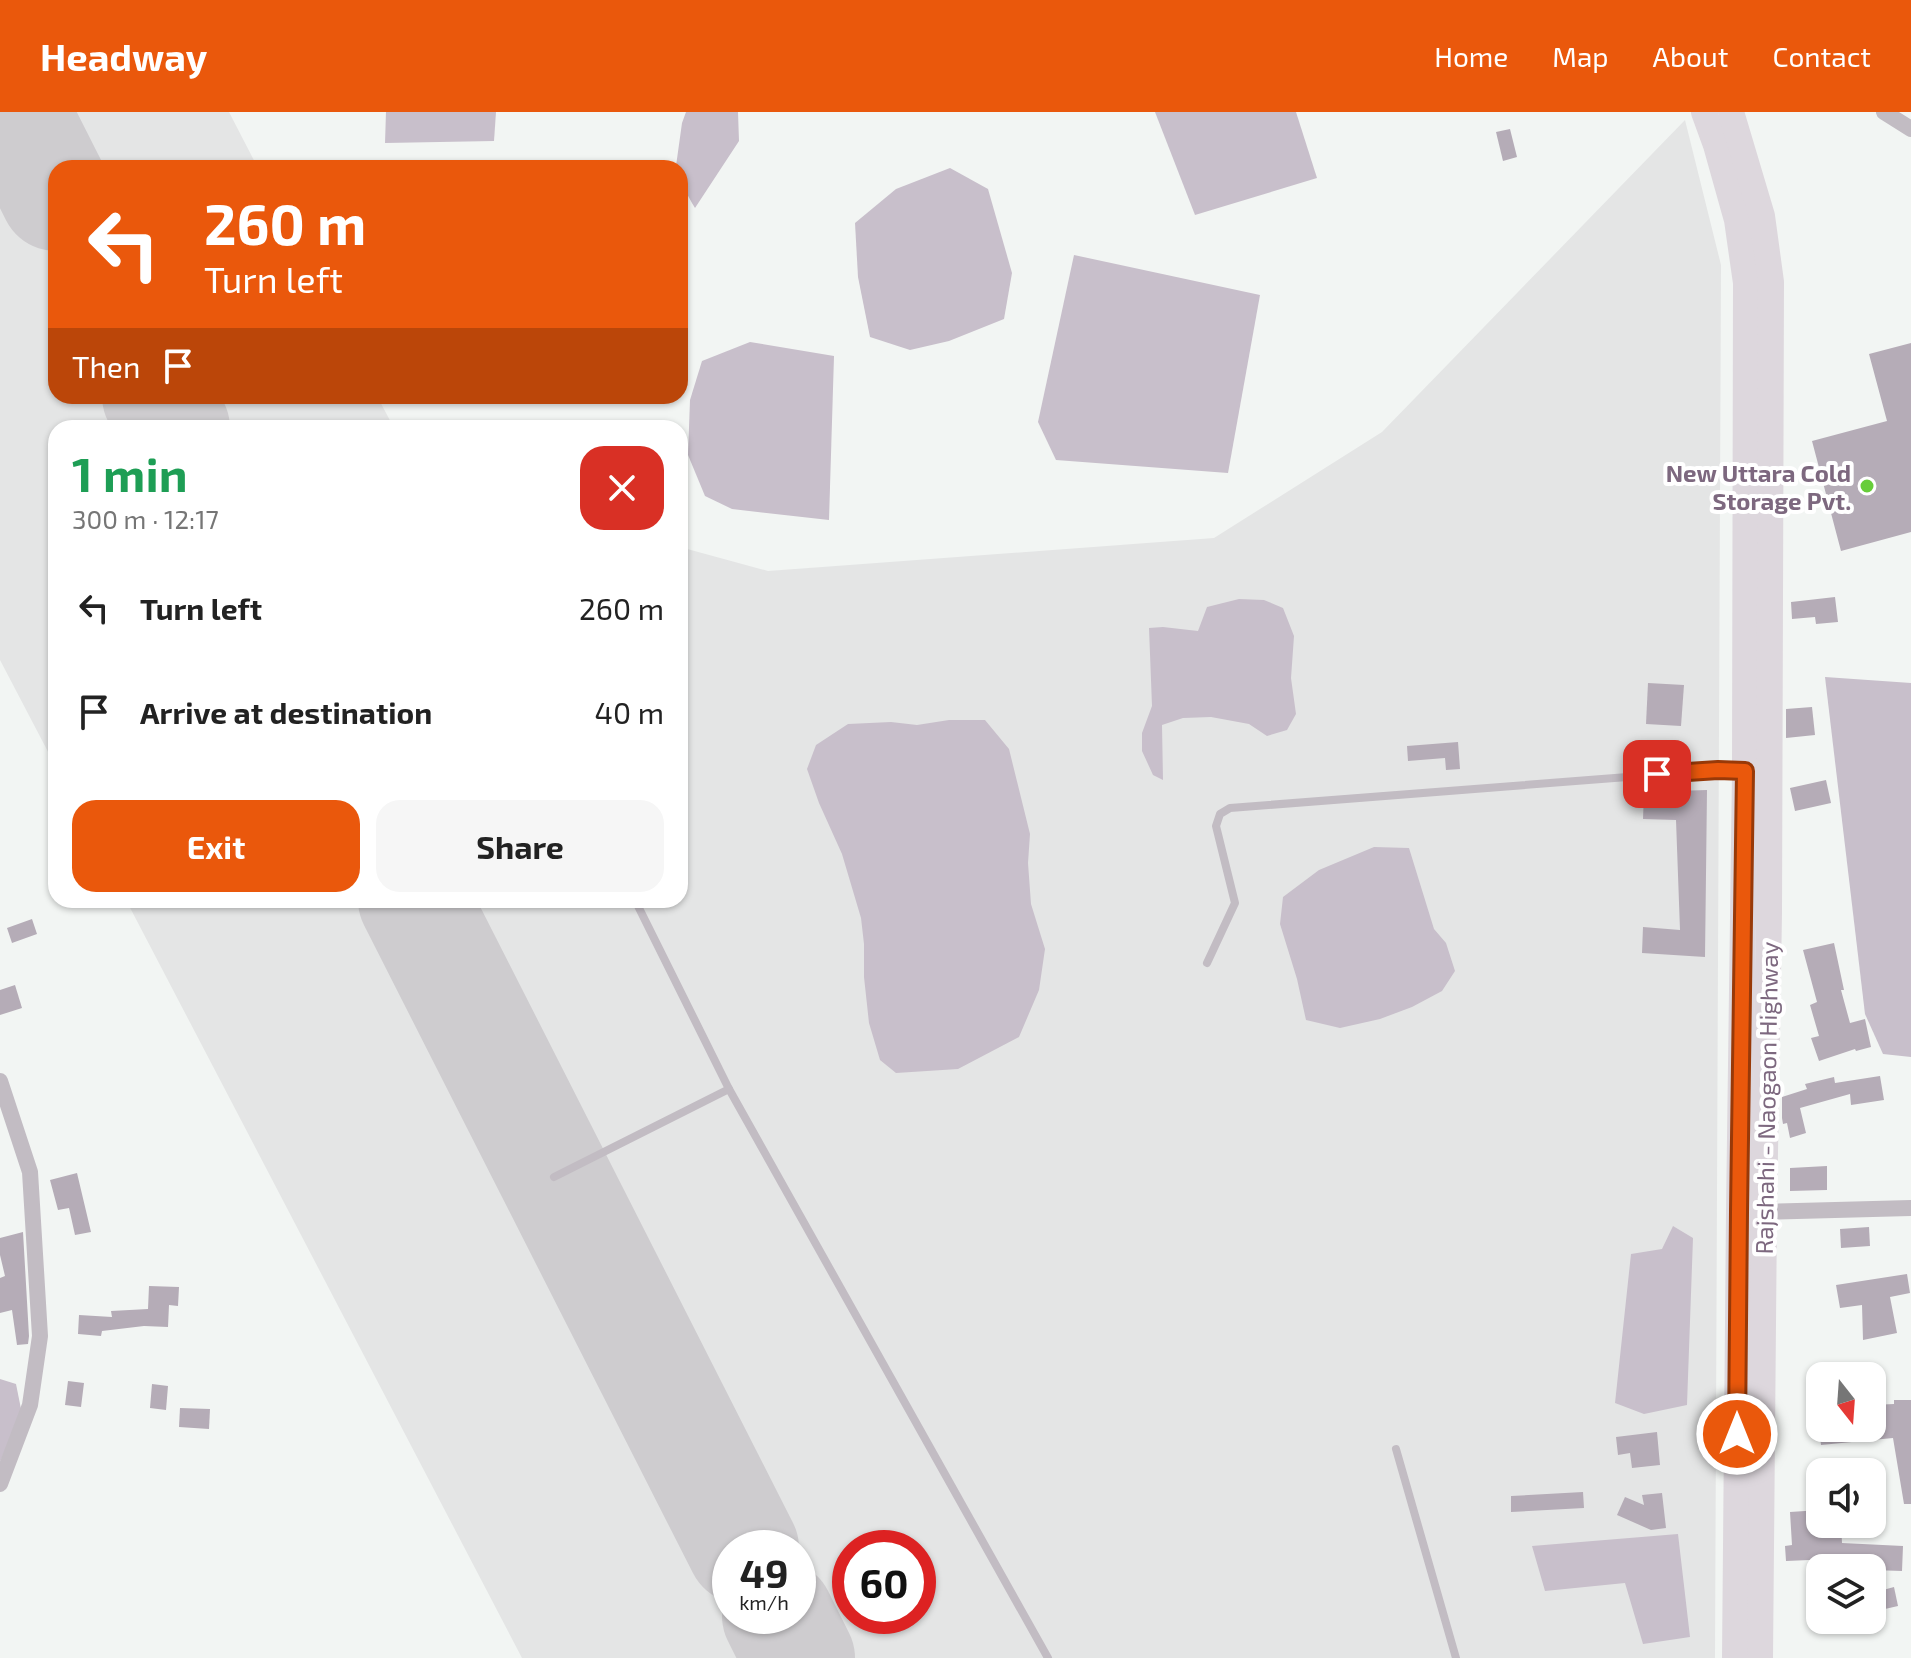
<!DOCTYPE html>
<html lang="en">
<head>
<meta charset="utf-8">
<style>
	body { margin:0; font-family:"Exo 2",sans-serif; background:#f6f6f6; color:#222; height:100vh; display:flex; flex-direction:column; font-size:30px; white-space:nowrap }
	* { box-sizing:border-box; margin:0 }
	p { font-size:26px; color:#767676 }
	.icon { flex:none; width:44px; height:44px; fill:none; stroke:currentColor; stroke-width:2; stroke-linecap:round; stroke-linejoin:round }
	.map { position:relative; flex:1; overflow:hidden }
	.panel { position:absolute; left:48px; top:308px; width:640px; height:488px; display:flex; flex-direction:column; background:#fff; border-radius:24px; box-shadow:0 2px 6px #0004 }
	.panel>* { flex:none }
	.banner { position:absolute; left:48px; top:48px; width:640px; height:244px; border-radius:24px; box-shadow:0 2px 6px #0004; background:#ea580c; color:#fff; overflow:hidden }
	.needle { width:52px; rotate:163deg }
	.tools { position:absolute; left:1806px; top:1250px; display:grid; gap:16px }
	.tools a { display:grid; place-items:center; width:80px; height:80px; border-radius:16px; background:#fff; box-shadow:0 2px 6px #0004; font-size:40px }
	.speed { position:absolute; left:712px; top:1418px; display:flex; gap:16px; font-size:40px; font-weight:700; text-align:center }
	.speed>* { display:grid; place-content:center; width:104px; height:104px; border-radius:50%; background:#fff; box-shadow:0 2px 6px #0004; line-height:1 }
	.speed small { font-size:20px; font-weight:400 }
	.speed .limit { border:12px solid #d22; background:#fff; color:#111 }
	.pin { position:absolute; display:grid; place-items:center; width:68px; height:68px; color:#fff; margin:-34px; border-radius:16px; box-shadow:0 4px 12px #0006 }
	.me { position:absolute; width:88px; margin:-44px; rotate:0deg; stroke-linejoin:round; filter:drop-shadow(0 0 6px #0008) }
	.turn { display:flex; align-items:center; gap:28px; height:168px; padding:0 24px; font-size:36px }
	.turn .icon { width:104px; height:104px; stroke-width:2.5 }
	.turn b { display:block; font-size:56px; line-height:68px }
	.then { display:flex; align-items:center; height:76px; padding:0 24px; background:#0003; gap:16px; font-size:30px }
	.round { display:grid; place-items:center; flex:none; width:84px; height:84px; border-radius:24px; background:#f6f6f6 }
	.overview { display:flex; align-items:center; justify-content:space-between; height:136px; padding:0 24px }
	h1 { font-size:48px; font-weight:700; line-height:60px; color:#1e9e55 }
	.action { display:flex; gap:16px; margin-top:auto; padding:16px 24px }
	.action a { flex:1; height:92px; border-radius:24px; background:#ea580c; color:#fff; font-size:32px; font-weight:700; line-height:92px; text-align:center }
	.action a+a { background:#f6f6f6; color:#222 }
	ul { padding:0; list-style:none }
	li { display:flex; align-items:center; gap:24px; height:104px; padding:0 24px }
	li div { flex:1 }
	li b { display:block; font-size:30px }
	li em { font-style:normal }
	header { display:flex; align-items:center; gap:48px; box-sizing:border-box; height:112px; padding:0 40px; background:#ea580c; color:#fff }
	header strong { font-size:38px }
	nav { display:flex; gap:44px; margin-inline-start:auto; font-size:28px }
	.map>svg:first-child { display:block }
</style>
</head>
<body>
<header>
<strong>Headway</strong>
<nav><a>Home</a><a>Map</a><a>About</a><a>Contact</a></nav>
</header>
<div class="map">
<svg width="1911" height="1546" viewBox="0 0 1911 1546">
	<rect width="100%" height="100%" fill="#f2f5f3"/>
	<g fill="#e4e5e5" fill-rule="evenodd">
		<polygon points="0,0 229,0 258,56 56,56 56,284 377,284 394,316 56,316 56,655 0,548"/>
		<path d="M1685,8l36,145 -6,1393h-1193l-396,-758h554v-353l88,24 446,-33 168,-106zM730,1436h68v68h-68zM850,1436h68v68h-68z"/>
	</g>
	<g fill="#c8bfcb">
		<polygon points="386,0 496,0 494,29 385,31"/>
		<path d="M686,0h52l1,29 -44,67c-8,-14 -15,-24 -15,-40l-4,-2 6,-43z"/>
		<polygon points="1155,0 1296,0 1317,66 1195,103"/>
		<polygon points="950,56 988,77 1012,161 1004,207 949,229 910,238 870,225 858,165 855,111 896,77"/>
		<polygon points="1074,143 1260,183 1228,361 1056,348 1038,310"/>
		<polygon points="750,230 834,244 829,408 732,397 705,384 688,343 690,288 702,249"/>
		<polygon points="1239,487 1264,488 1283,496 1294,524 1291,566 1296,602 1287,618 1267,624 1249,612 1211,605 1183,606 1162,613 1163,668 1153,663 1142,639 1142,621 1152,594 1149,516 1163,515 1198,519 1207,495"/>
		<polygon points="1825,565 1911,571 1911,945 1883,942 1865,902"/>
		<polygon points="949,608 985,608 1009,637 1030,722 1028,751 1031,792 1045,837 1039,878 1019,925 958,957 896,961 880,948 869,911 864,865 864,832 861,806 842,742 819,691 807,657 816,633 848,612 891,610 917,613"/>
		<polygon points="1374,735 1409,736 1434,817 1446,831 1455,859 1442,879 1412,895 1380,907 1340,916 1306,908 1297,867 1280,812 1283,785 1319,758"/>
		<polygon points="1673,1114 1693,1126 1687,1293 1644,1302 1615,1291 1631,1142 1662,1137"/>
		<polygon points="0,1267 16,1272 22,1302 0,1350"/>
		<polygon points="1678,1422 1690,1525 1643,1532 1625,1471 1545,1479 1532,1434"/>
	</g>
	<g fill="none" stroke-linecap="round" stroke-linejoin="round">
		<g stroke="#cecccf" stroke-width="112">
			<polyline points="14,0 56,83"/>
			<polyline points="158,284 174,316"/>
			<polyline points="414,788 743,1436"/>
			<polyline points="778,1504 799,1546"/>
		</g>
	</g>
	<g fill="#b5acb7">
		<polygon points="1510,17 1517,45 1503,49 1496,20"/>
		<polygon points="1911,231 1911,420 1841,439 1812,329 1887,309 1869,242"/>
		<polygon points="1835,485 1838,510 1816,512 1815,505 1792,507 1791,490"/>
		<polygon points="1648,571 1684,573 1681,614 1646,612"/>
		<polygon points="1812,595 1815,623 1786,626 1786,597"/>
		<polygon points="1458,630 1460,657 1446,658 1445,646 1408,649 1407,634"/>
		<polygon points="1826,668 1831,691 1795,699 1790,676"/>
		<polygon points="1707,678 1705,845 1642,841 1643,815 1680,818 1676,708 1643,707 1644,680"/>
		<polygon points="32,807 37,822 12,831 7,816"/>
		<polygon points="1834,831 1844,878 1841,878 1850,911 1865,907 1871,935 1856,939 1855,937 1819,949 1811,926 1819,924 1810,893 1817,890 1803,838"/>
		<polygon points="15,873 22,896 0,903 0,878"/>
		<polygon points="1880,964 1884,988 1851,993 1850,982 1800,996 1806,1021 1790,1026 1787,1011 1783,1012 1782,1006 1782,985 1807,977 1805,972 1834,965 1835,971"/>
		<polygon points="1827,1054 1827,1078 1790,1079 1790,1056"/>
		<polygon points="77,1061 91,1120 75,1123 69,1096 58,1098 50,1068"/>
		<polygon points="1869,1115 1870,1134 1841,1136 1840,1117"/>
		<polygon points="23,1120 29,1224 28,1232 17,1233 12,1198 0,1201 0,1166 5,1164 0,1143 0,1126"/>
		<polygon points="1907,1162 1910,1181 1890,1185 1897,1221 1863,1228 1862,1193 1840,1196 1836,1173"/>
		<polygon points="149,1174 179,1175 178,1194 169,1193 168,1215 144,1214 102,1219 101,1224 78,1222 79,1203 112,1205 111,1199 148,1197"/>
		<polygon points="68,1269 84,1271 81,1295 65,1293"/>
		<polygon points="152,1272 168,1274 166,1298 150,1296"/>
		<polygon points="1894,1288 1911,1288 1911,1392 1904,1392 1893,1326 1821,1333 1819,1316 1872,1316 1872,1293 1894,1292"/>
		<polygon points="180,1296 210,1297 209,1317 179,1315"/>
		<polygon points="1657,1320 1660,1353 1632,1356 1630,1341 1618,1343 1616,1325"/>
		<polygon points="1583,1380 1584,1396 1511,1400 1511,1384"/>
		<polygon points="1662,1381 1666,1416 1651,1418 1617,1403 1625,1385 1644,1393 1642,1383"/>
		<polygon points="1820,1398 1820,1412 1841,1412 1842,1431 1903,1434 1902,1459 1872,1458 1872,1456 1834,1456 1833,1447 1786,1449 1785,1434 1792,1433 1790,1400"/>
		<polygon points="1894,1475 1898,1494 1872,1500 1872,1481"/>
	</g>
	<g fill="none" stroke-linecap="round" stroke-linejoin="round">
		<g stroke="#c2bcc3" stroke-width="8">
			<polyline points="635,788 729,977"/>
			<polyline points="1207,851 1235,791 1216,714 1220,702 1230,696 1718,658 1741,659"/>
			<polyline points="554,1065 729,977 1048,1546"/>
			<polyline points="1396,1337 1456,1546"/>
		</g>
		<g stroke="#c2bcc3" stroke-width="16">
			<polyline points="1884,0 1911,17"/>
			<polyline points="0,969 30,1060 40,1224 30,1293 0,1372"/>
			<polyline points="1764,1100 1911,1096"/>
		</g>
		<g stroke="#ddd7dd" stroke-width="26">
			<polyline points="1704,0 1716,33 1737,108 1746,171 1745,659 1739,1100 1735,1546"/>
			<polyline points="1731,0 1762,104 1771,170 1769,801 1764,1100 1760,1546"/>
		</g>
	</g>
	<g fill="none" stroke-linecap="round" stroke-linejoin="round">
		<g stroke="#983908" stroke-width="20">
			<polyline id="route" points="1657,662 1718,658 1745,659 1739,1100 1737,1322"/>
		</g>
		<use href="#route" stroke="#ea580c" stroke-width="14"/>
	</g>
	<circle fill="#67cd3a" stroke="#fff" stroke-width="3" cx="1867" cy="374" r="8"/>
	<g text-anchor="middle" dominant-baseline="central" stroke-width="8" stroke-linejoin="round" paint-order="stroke">
		<g font-size="24" font-weight="bold" fill="#7d687f" stroke="#fff" text-anchor="end">
			<text x="1851" y="360">New Uttara Cold<tspan x="1851" dy="28">Storage Pvt.</tspan></text>
		</g>
		<g font-size="24" fill="#7d687f" stroke="#fff">
			<text transform="translate(1766 986) rotate(-89)">Rajshahi - Naogaon Highway</text>
		</g>
	</g>
</svg>
<div class="tools">
<a><svg class="needle" viewBox="-14 -14 28 28"><path d="M0-13l5 13h-10z" fill="#e53935"/><path d="M0 13l5-13h-10z" fill="#767676"/></svg></a>
<a><svg class="icon" aria-label="sound" viewBox="0 0 24 24"><path d="M4 9h4l5-4v14l-5-4H4zM17 9q2 3 0 6"/></svg></a>
<a><svg class="icon" aria-label="layers" viewBox="0 0 24 24"><path d="M12 4l9 5-9 5-9-5zM3 14l9 5 9-5"/></svg></a>
</div>
<div class="speed"><div>49<small>km/h</small></div><div class="limit">60</div></div>
<div class="pin" style="left:1657px;top:662px;background:#d93025"><svg class="icon" aria-label="arrive" viewBox="0 0 24 24"><path d="M6 21V4h12l-3 4 3 4H6"/></svg></div>
<svg class="me" style="left:1737px;top:1322px" viewBox="-20 -20 40 40"><circle r="17" fill="#ea580c" stroke="#fff" stroke-width="3"/><path d="M0-11L8 9 0 5-8 9z" fill="#fff"/></svg>
<div class="banner">
<div class="turn"><svg class="icon" aria-label="left" viewBox="0 0 24 24"><path d="M17 20v-9H6M10 6l-5 5 5 5"/></svg><div><b>260 m</b>Turn left</div></div>
<div class="then">Then<svg class="icon" aria-label="arrive" viewBox="0 0 24 24"><path d="M6 21V4h12l-3 4 3 4H6"/></svg></div>
</div>
<section class="panel">
<div class="overview"><div><h1>1 min</h1><p>300 m · 12:17</p></div><a class="round" style="background:#d93025;color:#fff"><svg class="icon" aria-label="close" viewBox="0 0 24 24"><path d="M6 6l12 12M18 6L6 18"/></svg></a></div>
<ul>
<li><svg class="icon" aria-label="left" viewBox="0 0 24 24"><path d="M17 20v-9H6M10 6l-5 5 5 5"/></svg><div><b>Turn left</b></div><em>260 m</em></li>
<li><svg class="icon" aria-label="arrive" viewBox="0 0 24 24"><path d="M6 21V4h12l-3 4 3 4H6"/></svg><div><b>Arrive at destination</b></div><em>40 m</em></li>
</ul>
<div class="action"><a>Exit</a><a>Share</a></div>
</section>
</div>
</body>
</html>
